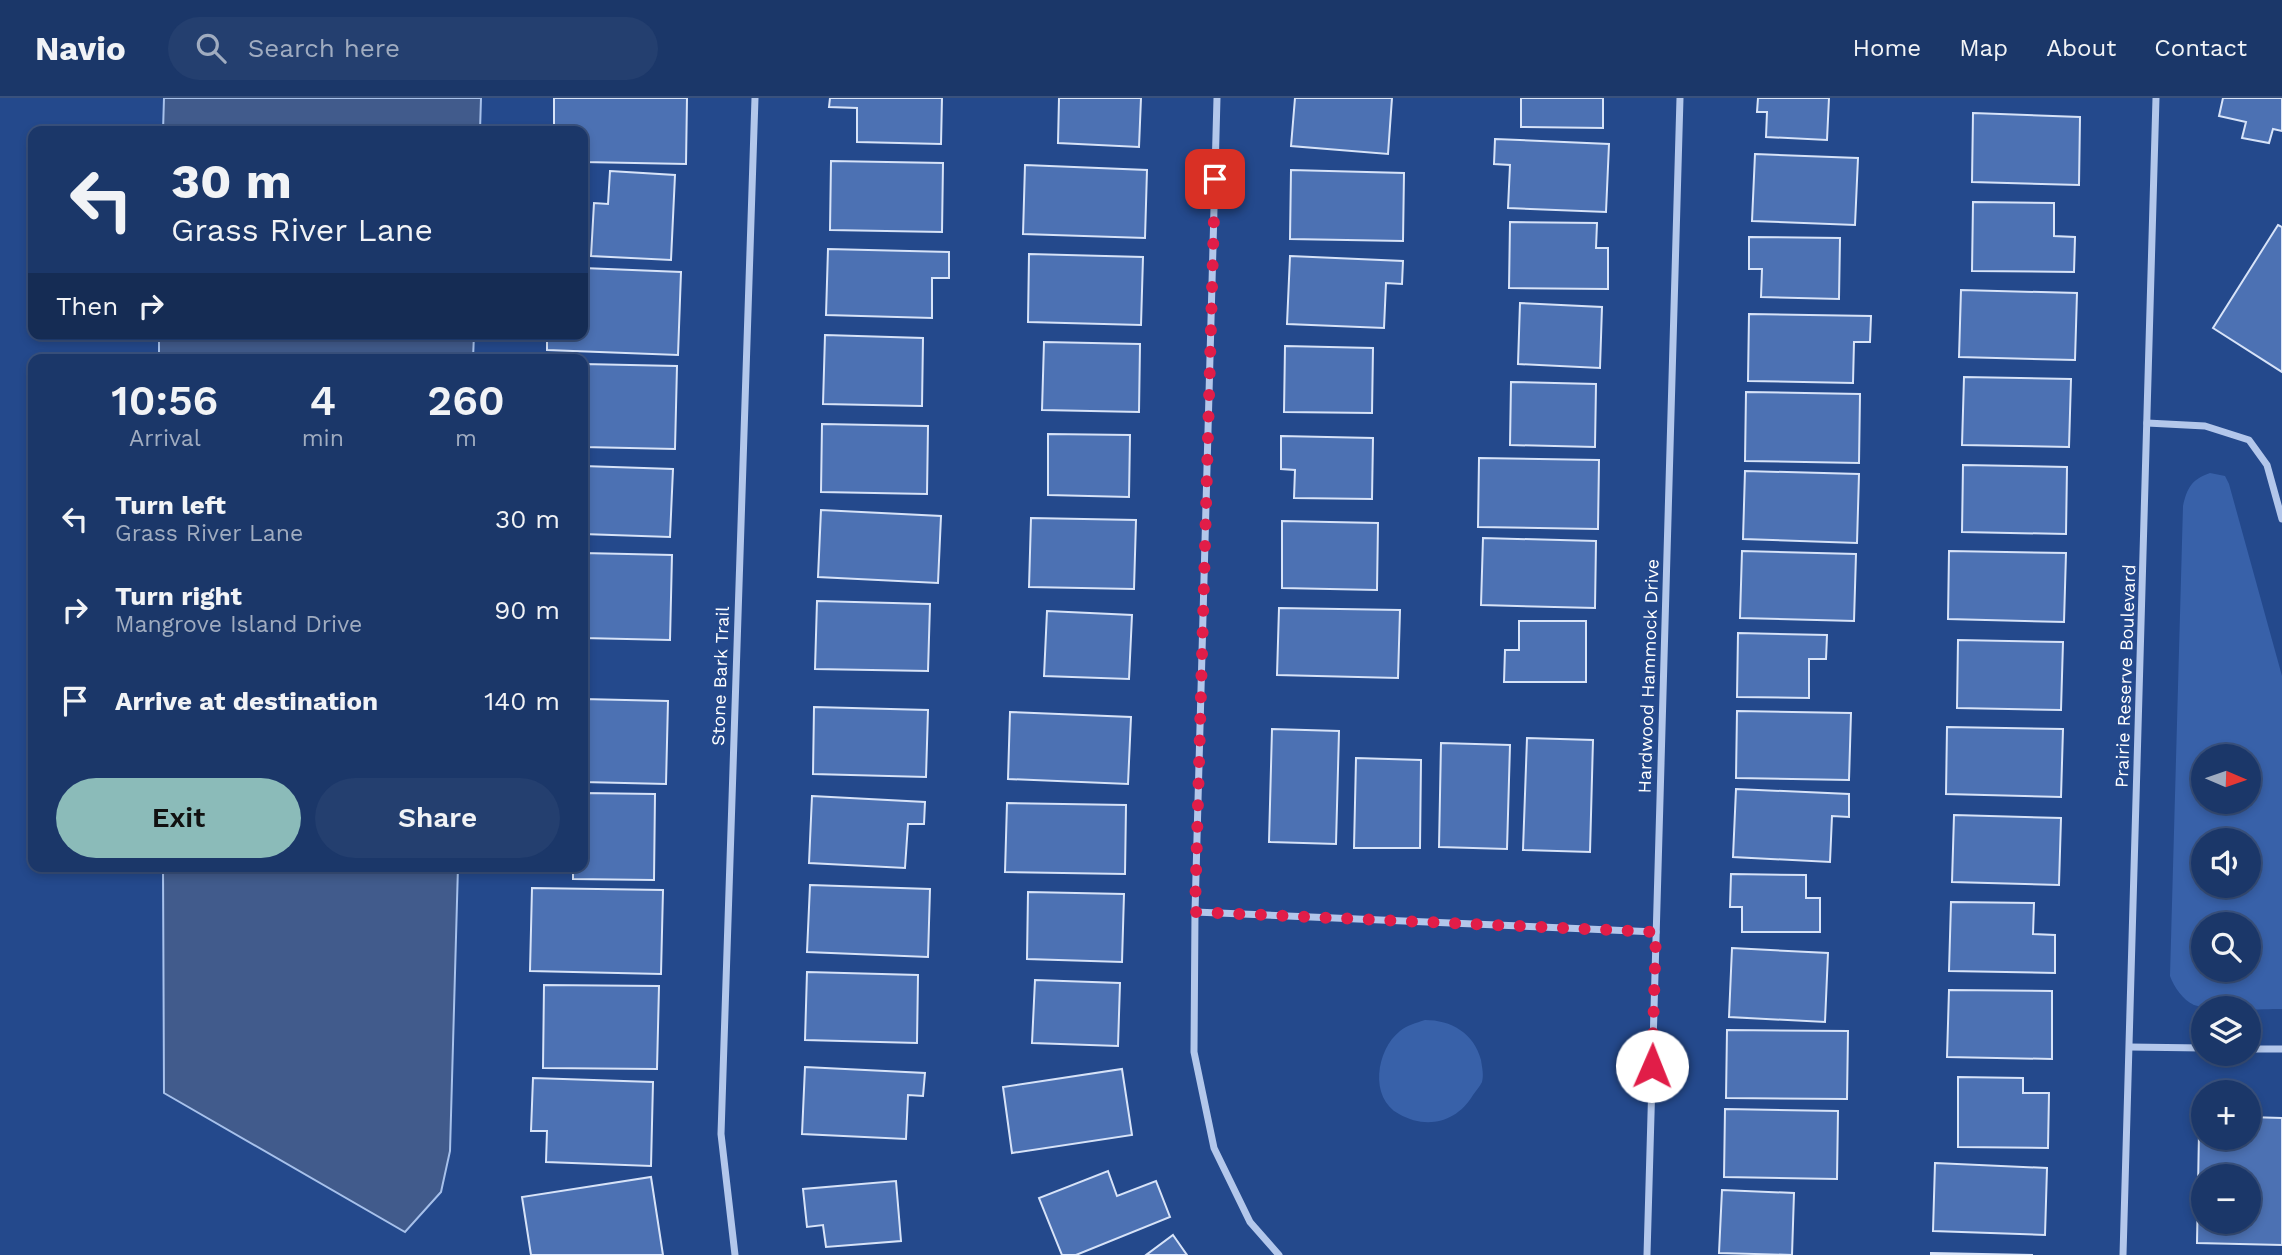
<!DOCTYPE html>
<html lang="en">
<head>
<meta charset="utf-8">
<style>
	body { margin:0; font-family:"Work Sans",sans-serif; background:#243f6f; color:#f1f3f6; height:100vh; display:flex; flex-direction:column; font-size:26px; white-space:nowrap }
	* { box-sizing:border-box; margin:0 }
	p { font-size:23px; color:#a0acc0 }
	.icon { flex:none; width:38px; height:38px; fill:none; stroke:currentColor; stroke-width:2; stroke-linecap:round; stroke-linejoin:round }
	.map { position:relative; flex:1; overflow:hidden }
	.drawer { position:absolute; left:28px; top:256px; width:560px; height:518px; display:flex; flex-direction:column; background:#1b3769; border-radius:14px; box-shadow:0 4px 10px #0003,0 0 0 2px #39517d }
	.drawer>* { flex:none }
	.guide { position:absolute; left:28px; top:28px; width:560px; height:214px; border-radius:14px; box-shadow:0 4px 10px #0003,0 0 0 2px #39517d; background:#1b3769; color:#f1f3f6; overflow:hidden }
	.needle { width:46px; rotate:92deg }
	.controls { position:absolute; left:2191px; top:646px; display:grid; gap:14px }
	.controls a { display:grid; place-items:center; width:70px; height:70px; border-radius:50%; background:#1b3769; box-shadow:0 4px 10px #0003,0 0 0 2px #39517d; font-size:35px }
	.pin { position:absolute; display:grid; place-items:center; width:60px; height:60px; color:#fff; margin:-30px; border-radius:14px; box-shadow:0 4px 10px #0006 }
	.me { position:absolute; width:77px; margin:-38px; rotate:1deg; stroke-linejoin:round; filter:drop-shadow(0 0 5px #0008) }
	.turn { display:flex; align-items:center; gap:24px; height:147px; padding:0 28px; font-size:32px }
	.turn .icon { width:91px; height:91px; stroke-width:2.5 }
	.turn b { display:block; font-size:49px; line-height:60px }
	.then { display:flex; align-items:center; height:66px; padding:0 28px; background:#0003; gap:14px; font-size:26px }
	.eta { display:flex; justify-content:space-evenly; align-items:center; height:119px; text-align:center }
	.eta b { font-size:42px; font-weight:600; line-height:49px }
	.action { display:flex; gap:14px; margin-top:auto; padding:14px 28px }
	.action a { flex:1; height:80px; border-radius:42px; background:#8bbbb9; color:#111; font-size:28px; font-weight:600; line-height:80px; text-align:center }
	.action a+a { background:#243f6f; color:#f1f3f6 }
	ul { padding:0; list-style:none }
	li { display:flex; align-items:center; gap:21px; height:91px; padding:0 28px }
	li div { flex:1 }
	li b { display:block; font-size:26px }
	li em { font-style:normal }
	header { display:flex; align-items:center; gap:42px; box-sizing:border-box; height:98px; padding:0 35px; background:#1b3769; border-bottom:2px solid #39517d }
	header strong { font-size:33px }
	nav { display:flex; gap:38px; margin-inline-start:auto; font-size:24px }
	.search { width:490px; height:63px; background:#243f6f; display:flex; align-items:center; gap:18px; box-sizing:border-box; padding:0 24px; border-radius:38px; color:#a0acc0; font-size:26px }
	.map>svg:first-child { display:block }
</style>
</head>
<body>
<header>
<strong>Navio</strong>
<div class="search"><svg class="icon" aria-label="search" viewBox="0 0 24 24"><circle cx="10" cy="10" r="6"/><path d="M15 15l6 6"/></svg>Search here</div>
<nav><a>Home</a><a>Map</a><a>About</a><a>Contact</a></nav>
</header>
<div class="map">
<svg width="2282" height="1157" viewBox="0 0 2282 1157">
	<rect width="100%" height="100%" fill="#24498c"/>
	<g fill="#3861a9" fill-rule="evenodd">
		<path d="M2210,375l15,3 4,8 53,192v333c-23,0 -67,3 -88,-4 -11,-5 -20,-18 -24,-29l13,-470c4,-18 9,-27 27,-33zM2203,658h46v46h-46zM2203,742h46v46h-46zM2203,826h46v46h-46z"/>
		<path d="M1425,922c26,0 49,13 56,40 1,7 3,15 1,22 -2,4 -6,9 -9,13 -16,27 -46,35 -74,19 -30,-16 -23,-64 1,-83 7,-6 16,-8 25,-11z"/>
	</g>
	<g fill="#415b8c" stroke="#a7c1eb" stroke-width="2">
		<polygon points="164,0 481,0 480,33 163,33"/>
		<polygon points="159,236 474,236 473,261 159,261"/>
		<polygon points="163,768 458,768 450,1053 441,1094 405,1134 164,995"/>
	</g>
	<g fill="#4c71b3" stroke="#d7e3f8" stroke-width="2" fill-rule="evenodd">
		<polygon points="554,0 687,0 686,66 583,64 583,33 554,33"/>
		<polygon points="830,0 942,0 941,46 857,44 857,10 829,9"/>
		<polygon points="1059,0 1141,0 1139,49 1058,45"/>
		<polygon points="1295,0 1392,0 1388,56 1291,48"/>
		<polygon points="1521,0 1603,0 1603,30 1521,29"/>
		<polygon points="1758,0 1829,0 1827,42 1766,39 1767,14 1757,14"/>
		<polygon points="2223,0 2282,0 2282,33 2273,31 2269,45 2242,40 2246,24 2219,18"/>
		<polygon points="1973,15 2080,19 2079,87 1972,84"/>
		<polygon points="1495,41 1609,46 1606,114 1508,110 1510,67 1494,66"/>
		<polygon points="1755,56 1858,60 1855,127 1752,123"/>
		<polygon points="831,63 943,65 942,134 830,132"/>
		<polygon points="1025,67 1147,72 1145,140 1023,136"/>
		<polygon points="1291,72 1404,75 1403,143 1290,141"/>
		<polygon points="610,73 675,77 671,162 591,158 594,105 608,106"/>
		<polygon points="1973,104 2054,105 2054,138 2075,139 2074,174 1972,173"/>
		<polygon points="1510,124 1597,125 1596,150 1608,150 1608,191 1509,190"/>
		<polygon points="2278,127 2282,129 2282,274 2213,230"/>
		<polygon points="1749,139 1840,140 1839,201 1761,199 1762,171 1749,171"/>
		<polygon points="828,151 949,154 949,180 932,180 932,220 826,217"/>
		<polygon points="1029,156 1143,159 1141,227 1028,224"/>
		<polygon points="1290,158 1403,163 1402,186 1386,185 1384,230 1287,226"/>
		<polygon points="583,170 681,174 678,257 547,252 547,236 583,236"/>
		<polygon points="1961,192 2077,195 2075,262 1959,259"/>
		<polygon points="1520,205 1602,209 1600,270 1518,266"/>
		<polygon points="1749,216 1871,218 1870,244 1854,244 1853,285 1748,283"/>
		<polygon points="825,237 923,240 922,308 823,306"/>
		<polygon points="1044,244 1140,246 1139,314 1042,312"/>
		<polygon points="1285,248 1373,250 1372,315 1284,314"/>
		<polygon points="583,266 677,268 675,351 583,349"/>
		<polygon points="1964,279 2071,281 2069,349 1962,347"/>
		<polygon points="1511,284 1596,286 1595,349 1510,347"/>
		<polygon points="1746,294 1860,296 1859,365 1745,363"/>
		<polygon points="822,326 928,328 927,396 821,394"/>
		<polygon points="1048,336 1130,337 1129,399 1048,397"/>
		<polygon points="1281,338 1373,340 1372,401 1294,400 1295,372 1281,371"/>
		<polygon points="1479,360 1599,362 1598,431 1478,429"/>
		<polygon points="1963,367 2067,369 2066,436 1962,434"/>
		<polygon points="583,368 673,371 670,439 583,436"/>
		<polygon points="1745,373 1859,376 1857,445 1743,441"/>
		<polygon points="821,412 941,418 938,485 818,479"/>
		<polygon points="1031,420 1136,422 1134,491 1029,489"/>
		<polygon points="1282,423 1378,425 1377,492 1282,490"/>
		<polygon points="1483,440 1596,443 1595,510 1481,507"/>
		<polygon points="1742,453 1856,456 1854,523 1740,520"/>
		<polygon points="1949,453 2066,455 2064,524 1948,521"/>
		<polygon points="583,455 672,457 670,542 583,540"/>
		<polygon points="817,503 930,506 928,573 815,571"/>
		<polygon points="1279,510 1400,512 1398,580 1277,577"/>
		<polygon points="1047,513 1132,517 1129,581 1044,578"/>
		<polygon points="1519,523 1586,523 1586,584 1504,584 1505,552 1519,552"/>
		<polygon points="1738,535 1827,537 1826,561 1809,561 1809,600 1737,599"/>
		<polygon points="1958,542 2063,544 2061,612 1957,610"/>
		<polygon points="583,601 668,603 666,686 583,684"/>
		<polygon points="814,609 928,612 926,679 813,676"/>
		<polygon points="1737,613 1851,615 1849,682 1736,680"/>
		<polygon points="1010,614 1131,619 1128,686 1008,681"/>
		<polygon points="1947,629 2063,631 2061,699 1946,696"/>
		<polygon points="1272,631 1339,633 1336,746 1269,744"/>
		<polygon points="1527,640 1593,642 1590,754 1523,752"/>
		<polygon points="1441,645 1510,647 1507,751 1439,749"/>
		<polygon points="1356,660 1421,662 1420,750 1354,750"/>
		<polygon points="1736,691 1849,696 1849,719 1832,718 1830,764 1733,759"/>
		<polygon points="583,695 655,696 654,782 573,781 573,768 583,768"/>
		<polygon points="812,698 925,704 924,726 908,726 905,770 809,765"/>
		<polygon points="1007,705 1126,707 1125,776 1005,774"/>
		<polygon points="1954,717 2061,720 2059,787 1952,784"/>
		<polygon points="1731,776 1806,777 1806,800 1820,800 1820,834 1742,834 1742,809 1730,809"/>
		<polygon points="810,787 930,791 928,859 807,854"/>
		<polygon points="532,790 663,792 661,876 530,873"/>
		<polygon points="1028,794 1124,796 1122,864 1027,861"/>
		<polygon points="1951,804 2034,805 2033,836 2055,837 2055,875 1949,873"/>
		<polygon points="1732,850 1828,855 1825,924 1729,919"/>
		<polygon points="807,874 918,877 917,945 805,942"/>
		<polygon points="1035,882 1120,885 1118,948 1032,945"/>
		<polygon points="544,887 659,888 657,971 543,970"/>
		<polygon points="1949,892 2052,893 2052,961 1947,959"/>
		<polygon points="1727,932 1848,933 1847,1001 1726,1000"/>
		<polygon points="805,969 925,975 923,998 908,997 906,1041 802,1036"/>
		<polygon points="1122,971 1132,1037 1012,1055 1003,989"/>
		<polygon points="1958,979 2023,980 2023,995 2049,995 2048,1050 1958,1049"/>
		<polygon points="533,980 653,984 651,1068 546,1064 547,1033 531,1033"/>
		<polygon points="1725,1011 1838,1013 1837,1081 1724,1079"/>
		<path d="M2249,1019l33,1v127l-85,-2 2,-111h4v6h46zM2203,1078h46v46h-46z"/>
		<polygon points="1935,1065 2047,1070 2045,1137 1933,1133"/>
		<polygon points="1108,1073 1117,1098 1156,1083 1170,1119 1076,1157 1062,1157 1039,1100"/>
		<polygon points="651,1079 663,1157 531,1157 522,1099"/>
		<polygon points="896,1083 901,1143 826,1149 823,1127 807,1129 803,1091"/>
		<polygon points="1722,1092 1794,1095 1792,1157 1719,1155"/>
		<polygon points="1173,1137 1187,1157 1146,1157"/>
		<polygon points="1931,1155 2033,1157 1931,1157"/>
	</g>
	<g fill="none" stroke-linecap="round" stroke-linejoin="round">
		<g stroke="#b3c7eb" stroke-width="7">
			<polyline points="1217,0 1195,814 1194,954 1214,1050 1250,1124 1279,1157"/>
			<polyline points="2147,325 2205,328 2249,342 2267,367 2282,421"/>
			<polyline points="1195,814 1656,834"/>
			<polyline points="2130,949 2203,950"/>
			<polyline points="2249,951 2282,951"/>
			<polyline points="735,1157 721,1036 755,0"/>
			<polyline points="1647,1157 1680,0"/>
			<polyline points="2123,1157 2156,0"/>
		</g>
	</g>
	<g fill="none" stroke-linecap="round" stroke-linejoin="round">
		<polyline stroke="#e11d48" stroke-width="12" stroke-dasharray="0 21.6" points="1215,81 1195,814 1656,834 1652,968"/>
	</g>
	<g text-anchor="middle" dominant-baseline="central" stroke-width="5" stroke-linejoin="round" paint-order="stroke">
		<g font-size="18" fill="#fff" stroke="#24498c">
			<text transform="translate(720 578) rotate(-88)">Stone Bark Trail</text>
			<text transform="translate(1648 578) rotate(-88)">Hardwood Hammock Drive</text>
			<text transform="translate(2125 578) rotate(-88)">Prairie Reserve Boulevard</text>
		</g>
	</g>
</svg>
<div class="controls">
<a><svg class="needle" viewBox="-14 -14 28 28"><path d="M0-13l5 13h-10z" fill="#e53935"/><path d="M0 13l5-13h-10z" fill="#a0acc0"/></svg></a>
<a><svg class="icon" aria-label="sound" viewBox="0 0 24 24"><path d="M4 9h4l5-4v14l-5-4H4zM17 9q2 3 0 6"/></svg></a>
<a><svg class="icon" aria-label="search" viewBox="0 0 24 24"><circle cx="10" cy="10" r="6"/><path d="M15 15l6 6"/></svg></a>
<a><svg class="icon" aria-label="layers" viewBox="0 0 24 24"><path d="M12 4l9 5-9 5-9-5zM3 14l9 5 9-5"/></svg></a>
<a>+</a>
<a>−</a>
</div>
<div class="pin" style="left:1215px;top:81px;background:#d93025"><svg class="icon" aria-label="arrive" viewBox="0 0 24 24"><path d="M6 21V4h12l-3 4 3 4H6"/></svg></div>
<svg class="me" style="left:1652px;top:968px" viewBox="-20 -20 40 40"><circle r="19" fill="#fff"/><path d="M0-13L10 11 0 6-10 11z" fill="#e11d48"/></svg>
<div class="guide">
<div class="turn"><svg class="icon" aria-label="left" viewBox="0 0 24 24"><path d="M17 20v-9H6M10 6l-5 5 5 5"/></svg><div><b>30 m</b>Grass River Lane</div></div>
<div class="then">Then<svg class="icon" aria-label="right" viewBox="0 0 24 24"><path d="M7 20v-9h11M14 6l5 5-5 5"/></svg></div>
</div>
<section class="drawer">
<div class="eta">
<div><b>10:56</b><p>Arrival</p></div>
<div><b>4</b><p>min</p></div>
<div><b>260</b><p>m</p></div>
</div>
<ul>
<li><svg class="icon" aria-label="left" viewBox="0 0 24 24"><path d="M17 20v-9H6M10 6l-5 5 5 5"/></svg><div><b>Turn left</b><p>Grass River Lane</p></div><em>30 m</em></li>
<li><svg class="icon" aria-label="right" viewBox="0 0 24 24"><path d="M7 20v-9h11M14 6l5 5-5 5"/></svg><div><b>Turn right</b><p>Mangrove Island Drive</p></div><em>90 m</em></li>
<li><svg class="icon" aria-label="arrive" viewBox="0 0 24 24"><path d="M6 21V4h12l-3 4 3 4H6"/></svg><div><b>Arrive at destination</b></div><em>140 m</em></li>
</ul>
<div class="action"><a>Exit</a><a>Share</a></div>
</section>
</div>
</body>
</html>
